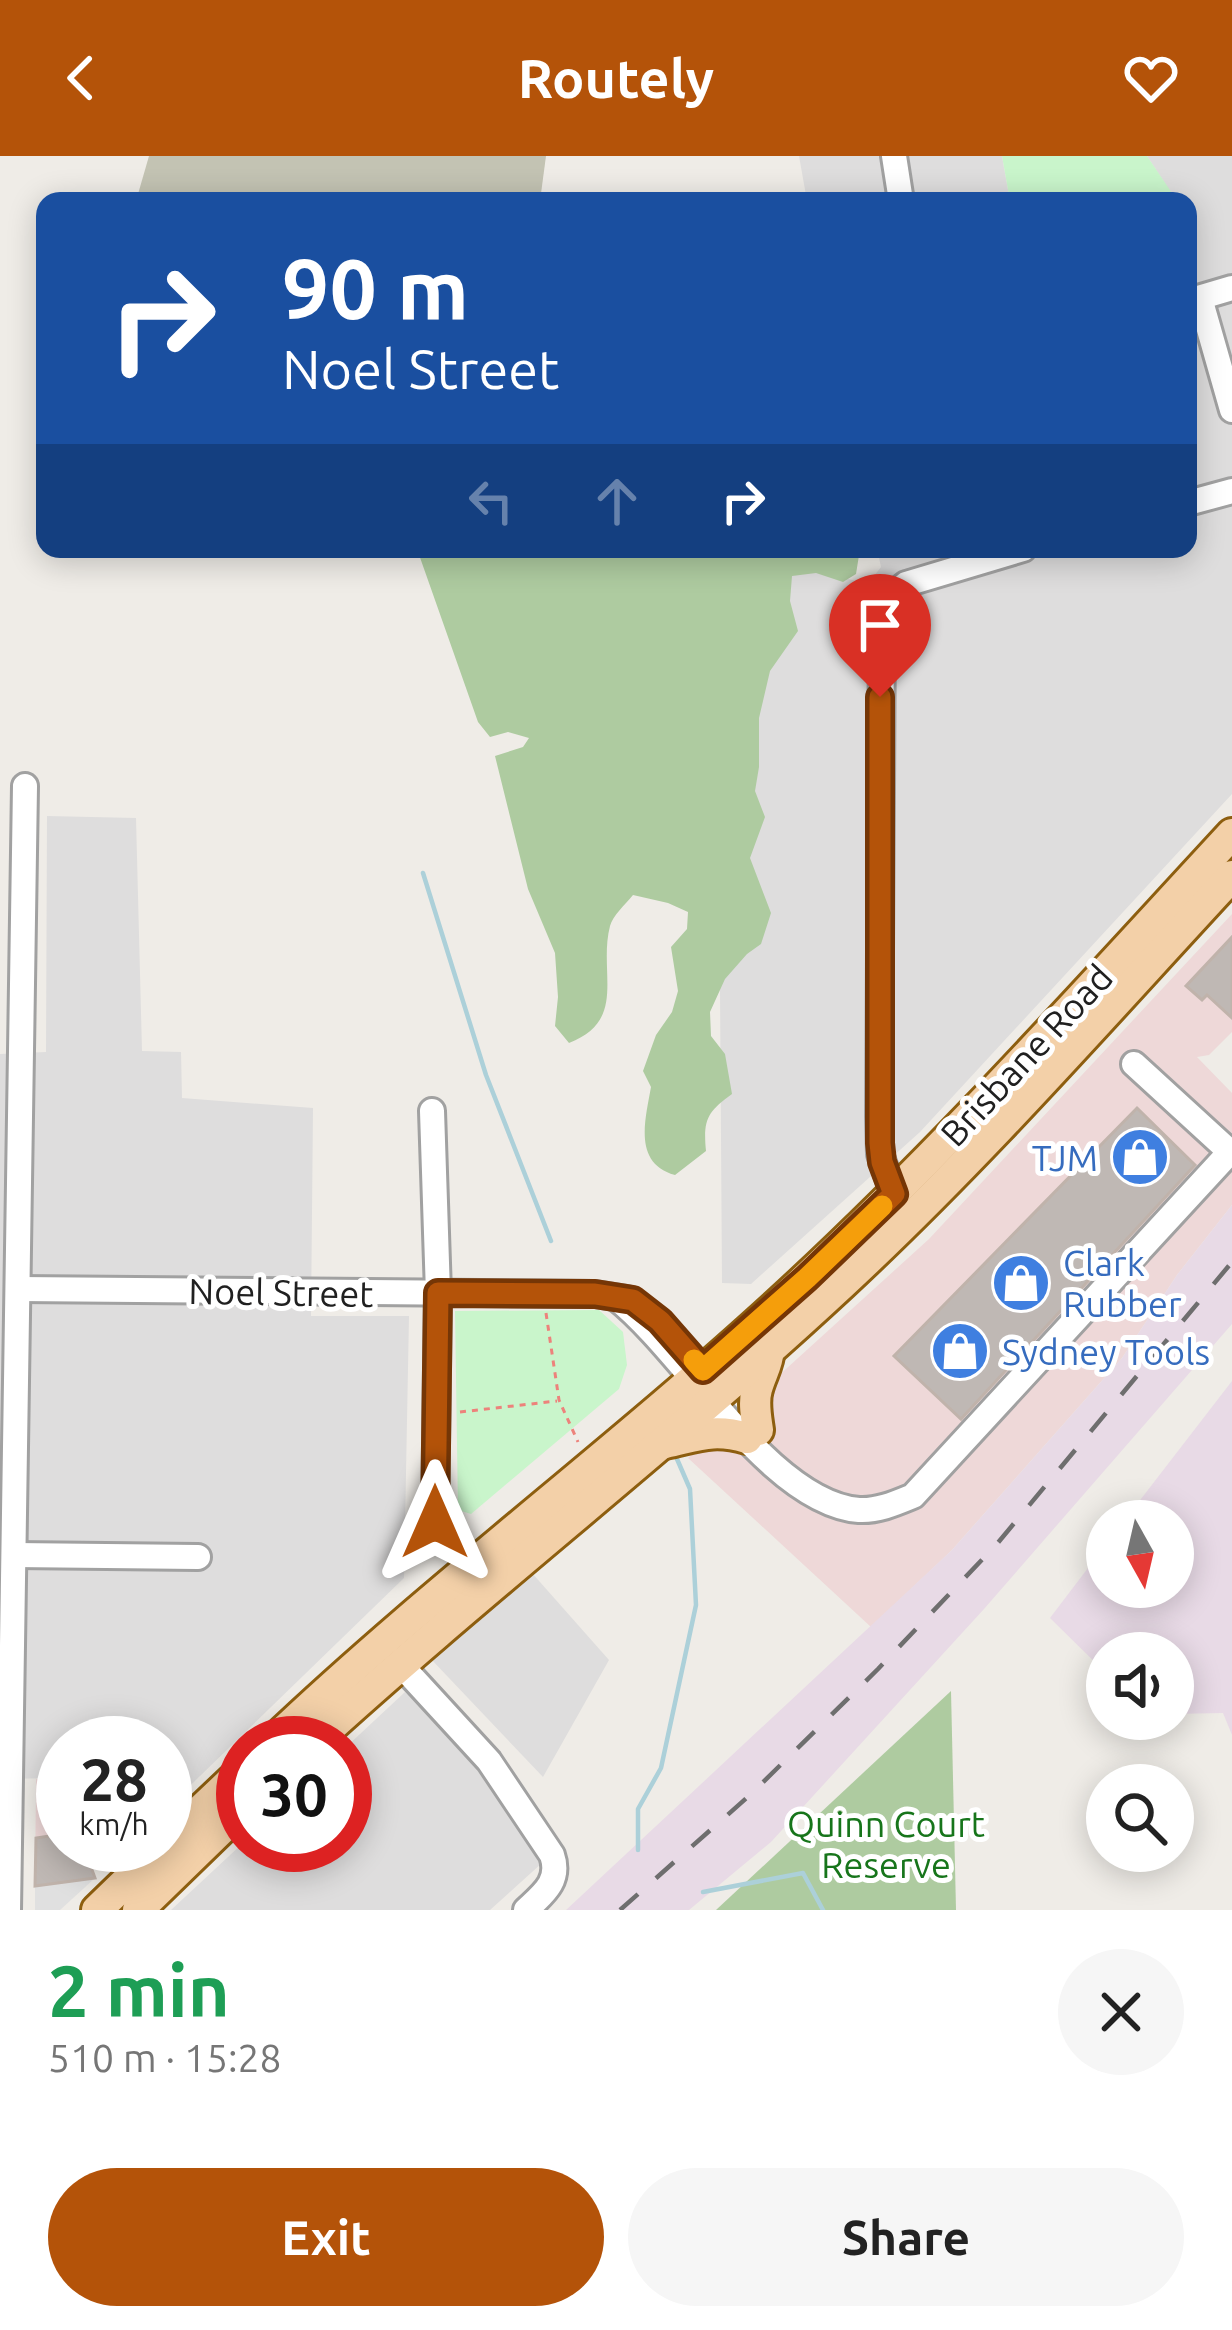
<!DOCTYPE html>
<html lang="en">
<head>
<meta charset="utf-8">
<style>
	body { margin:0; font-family:Ubuntu,sans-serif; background:#f6f6f6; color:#222; height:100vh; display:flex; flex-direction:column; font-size:45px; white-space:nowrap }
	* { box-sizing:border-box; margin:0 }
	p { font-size:39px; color:#767676 }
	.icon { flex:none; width:66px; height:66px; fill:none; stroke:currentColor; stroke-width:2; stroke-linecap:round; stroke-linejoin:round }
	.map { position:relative; height:1754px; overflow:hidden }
	.side { display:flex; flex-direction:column; background:#fff; flex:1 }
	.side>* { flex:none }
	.banner { position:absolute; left:36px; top:36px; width:1161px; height:366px; border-radius:24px; box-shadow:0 6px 30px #0003; background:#1a4fa0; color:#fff; overflow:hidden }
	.needle { width:78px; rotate:172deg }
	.controls { position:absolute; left:1086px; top:1344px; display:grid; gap:24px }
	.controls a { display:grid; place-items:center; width:108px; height:108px; border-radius:50%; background:#fff; box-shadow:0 6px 30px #0003; font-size:60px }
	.speed { position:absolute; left:36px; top:1560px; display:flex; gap:24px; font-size:60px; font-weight:700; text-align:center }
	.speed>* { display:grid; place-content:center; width:156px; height:156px; border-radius:50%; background:#fff; box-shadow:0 6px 30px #0003; line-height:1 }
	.speed small { font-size:30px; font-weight:400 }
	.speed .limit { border:18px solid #d22; background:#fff; color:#111 }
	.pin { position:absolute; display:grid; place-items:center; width:102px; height:102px; color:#fff; margin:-123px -51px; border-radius:50% 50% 50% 0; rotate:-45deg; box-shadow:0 0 12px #0007 }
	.pin .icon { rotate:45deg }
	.me { position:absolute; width:132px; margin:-66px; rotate:0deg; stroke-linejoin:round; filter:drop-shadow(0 0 9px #0008) }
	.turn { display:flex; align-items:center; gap:42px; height:252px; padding:0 48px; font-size:54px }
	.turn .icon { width:156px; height:156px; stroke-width:2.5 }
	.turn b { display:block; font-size:84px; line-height:102px }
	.lanes { display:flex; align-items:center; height:114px; padding:0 48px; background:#0003; justify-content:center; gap:60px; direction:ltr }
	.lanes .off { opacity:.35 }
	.round { display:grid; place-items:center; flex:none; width:126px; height:126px; border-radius:63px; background:#f6f6f6 }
	.summary { display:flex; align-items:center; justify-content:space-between; height:204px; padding:0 48px }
	h1 { font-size:72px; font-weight:600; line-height:90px; color:#1e9e55 }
	.cta { display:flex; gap:24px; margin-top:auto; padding:24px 48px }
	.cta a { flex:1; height:138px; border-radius:72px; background:#b45309; color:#fff; font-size:48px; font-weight:600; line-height:138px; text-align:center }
	.cta a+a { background:#f6f6f6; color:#222 }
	header { display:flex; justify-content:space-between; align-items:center; height:156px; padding:0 48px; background:#b45309; color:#fff; font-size:54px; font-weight:600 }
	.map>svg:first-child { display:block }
</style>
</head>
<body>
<header><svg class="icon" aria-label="back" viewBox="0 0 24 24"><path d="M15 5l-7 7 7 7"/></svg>Routely<svg class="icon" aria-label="heart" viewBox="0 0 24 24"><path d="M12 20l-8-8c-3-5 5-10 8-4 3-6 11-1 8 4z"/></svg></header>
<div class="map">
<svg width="1232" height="1754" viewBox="0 0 1232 1754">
	<rect width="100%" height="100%" fill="#efece7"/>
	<g fill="#dedddd">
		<polygon points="799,0 1002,0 1010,45 807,45"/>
		<polygon points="1147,0 1232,0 1232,638 920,976 751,1128 722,1127 717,393 730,393 868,428 881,411 877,393 1188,393 1188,45 1154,45 1173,40"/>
		<polygon points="47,660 136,662 142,895 181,896 182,942 313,952 311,1160 409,1160 404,1422 165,1654 165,1587 63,1587 63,1631 59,1622 0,1623 0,898 46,896"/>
		<polygon points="532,1417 609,1504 543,1621 430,1502"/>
		<polygon points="405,1536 481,1613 542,1707 490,1754 171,1754 243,1687 345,1689 345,1592"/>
	</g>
	<g fill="#eed8d8">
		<polygon points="1232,758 1232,876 1209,899 1197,901 1232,937 1232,1049 1177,1119 1122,1202 952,1394 871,1471 688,1302 929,1083"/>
		<polygon points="60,1621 63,1631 63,1689 83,1689 95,1722 35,1730 36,1623"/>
	</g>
	<g fill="#e8dae6">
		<polygon points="1232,1049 1232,1168 984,1453 771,1686 689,1754 566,1754 952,1394 1122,1202 1177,1119"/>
		<polygon points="1232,1225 1232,1579 1223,1557 1173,1558 1173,1497 1107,1497 1107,1518 1050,1462 1107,1387 1107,1431 1173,1431 1173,1365 1124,1365"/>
	</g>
	<polygon fill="#c3c3b3" points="149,0 546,0 540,45 136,45"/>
	<g fill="#aecba0">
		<path d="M417,393h443l-4,25 -13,8 -27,-9 -24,3 -2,25 8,30 -28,40 -11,47v49l-4,24 10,26 -15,41 21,55 -10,31 -14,10 -22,25 -15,33 1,24 14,18 7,40c-25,18 -29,26 -26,57l-31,24c-42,-12 -30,-54 -24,-88l-8,-16 13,-36 16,-23 6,-21 -7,-44 16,-18 1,-17 -20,-9 -35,-8c-8,10 -20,20 -23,31 -12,47 18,94 -41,117l-14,-17 3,-29 -3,-44 -27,-64 -33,-133 28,-9 6,-9 -21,-6 -18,5 -12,-15z"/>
		<polygon points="951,1535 956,1754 716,1754"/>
	</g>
	<g fill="#c9f5cb">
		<polygon points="1002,0 1147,0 1174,40 1154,45 1010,45"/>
		<polygon points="599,1154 623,1176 627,1209 619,1233 471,1358 458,1354 455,1155"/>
	</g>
	<polygon fill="#e0e0e0" points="95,1722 60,1754 35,1754 35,1730"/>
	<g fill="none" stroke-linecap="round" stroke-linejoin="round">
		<g stroke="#acd0d9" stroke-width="4.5">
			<polyline points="423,717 486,919 551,1085"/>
			<polyline points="638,1694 638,1653 661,1612 696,1449 690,1333 677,1303"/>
			<polyline points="703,1736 803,1717 823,1754"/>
		</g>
	</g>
	<g fill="#bfb8b4" stroke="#c0b3ab" stroke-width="3">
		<polygon points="1232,781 1232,862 1207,839 1202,844 1186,830"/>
		<polygon points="1137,952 1195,1009 961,1263 894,1200"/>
		<polygon points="63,1678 63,1689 83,1689 95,1722 35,1730 36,1682"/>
	</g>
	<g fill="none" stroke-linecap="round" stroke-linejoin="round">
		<g stroke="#a1a1a1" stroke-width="30">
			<g id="minor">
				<polyline points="894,0 901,45"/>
				<polyline points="1200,142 1232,254"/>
				<polyline points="1188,145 1232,132"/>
				<polyline points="1188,347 1232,335"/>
				<polyline points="432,955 438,1137 435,1366"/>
				<polyline points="894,1038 880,998 879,960 882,468 896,436 906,428 1023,393"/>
				<polyline points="18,1133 595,1138 627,1143"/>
				<path d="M616,1142c68,53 154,205 243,212 19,1 37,-7 54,-14l317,-344 -96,-88"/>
				<polyline points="14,1399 198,1401"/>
				<path d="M400,1508l89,97 63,94c9,26 -9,39 -26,55"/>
				<polyline points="8,1754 25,630"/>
			</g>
		</g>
		<g stroke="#8d5e0f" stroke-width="36">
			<g id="major">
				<path d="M758,1274c-2,-14 -5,-28 -1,-41 4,-15 11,-24 12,-40"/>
				<path d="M665,1287c33,-7 48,-15 82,-5"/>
				<path d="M271,1587c162,-154 342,-288 507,-439 161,-147 306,-310 454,-470"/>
				<path d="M313,1587c172,-157 358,-300 529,-459 138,-128 262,-270 390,-408"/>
				<polyline points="165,1688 243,1614"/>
				<polyline points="97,1754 164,1689"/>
				<polyline points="138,1754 243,1652"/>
			</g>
		</g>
		<g stroke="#ed827b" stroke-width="3" stroke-dasharray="6 6" stroke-linecap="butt">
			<polyline points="546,1157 559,1244 578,1286"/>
			<polyline points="460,1256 557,1245"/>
		</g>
		<use href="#minor" stroke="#fff" stroke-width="24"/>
		<use href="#major" stroke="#f3d0a8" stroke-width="30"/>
		<polyline stroke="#6e6e6e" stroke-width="4.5" stroke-dasharray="24 24" stroke-linecap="butt" points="620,1754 750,1639 878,1513 996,1389 1232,1106"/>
	</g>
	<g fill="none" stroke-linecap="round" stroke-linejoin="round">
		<g stroke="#753606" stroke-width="30">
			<polyline id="route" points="435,1366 438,1137 595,1138 633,1144 660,1165 703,1214 807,1122 894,1038 882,1006 880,987 880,541"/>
		</g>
		<use href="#route" stroke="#b45309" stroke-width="21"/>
		<polyline stroke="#f59e0b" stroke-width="21" points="694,1204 703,1214 807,1122 882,1050"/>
	</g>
	<defs>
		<g id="shop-disc" transform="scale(3)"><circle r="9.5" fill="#3f7fe0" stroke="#fff"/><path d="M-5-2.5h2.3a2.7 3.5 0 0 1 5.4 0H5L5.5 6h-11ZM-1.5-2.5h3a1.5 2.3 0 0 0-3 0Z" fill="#fff"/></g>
	</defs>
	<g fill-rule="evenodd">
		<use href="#shop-disc" x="1140" y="1001"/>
		<use href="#shop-disc" x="1021" y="1127"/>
		<use href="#shop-disc" x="960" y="1195"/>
	</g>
	<g text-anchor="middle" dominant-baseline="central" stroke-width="10" stroke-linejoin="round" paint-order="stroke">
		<g font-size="36" fill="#202020" stroke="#fff">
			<text transform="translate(1026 899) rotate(-47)">Brisbane Road</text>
			<text transform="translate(281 1136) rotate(1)">Noel Street</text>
		</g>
		<g font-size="36" fill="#366cbe" stroke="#fff" text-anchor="start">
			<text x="1098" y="1001" text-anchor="end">TJM</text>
			<text x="1063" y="1106">Clark<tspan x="1063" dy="41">Rubber</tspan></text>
			<text x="1002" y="1195">Sydney Tools</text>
		</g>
		<g font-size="36" fill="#17751b" stroke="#fff">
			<text x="886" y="1667">Quinn Court<tspan x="886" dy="41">Reserve</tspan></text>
		</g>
	</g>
</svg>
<div class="controls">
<a><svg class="needle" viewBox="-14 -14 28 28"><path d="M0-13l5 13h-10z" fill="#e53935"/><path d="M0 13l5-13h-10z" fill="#767676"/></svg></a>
<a><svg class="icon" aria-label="sound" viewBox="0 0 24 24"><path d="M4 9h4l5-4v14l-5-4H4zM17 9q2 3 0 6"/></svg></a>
<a><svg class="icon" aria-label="search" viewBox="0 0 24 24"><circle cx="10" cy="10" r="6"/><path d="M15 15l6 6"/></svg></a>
</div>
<div class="speed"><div>28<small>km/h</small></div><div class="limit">30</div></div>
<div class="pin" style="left:880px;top:541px;background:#d93025"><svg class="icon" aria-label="arrive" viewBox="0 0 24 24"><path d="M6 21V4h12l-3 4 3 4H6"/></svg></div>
<svg class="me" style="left:435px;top:1366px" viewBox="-20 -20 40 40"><path d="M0-17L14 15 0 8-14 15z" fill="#b45309" stroke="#fff" stroke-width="4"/></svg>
<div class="banner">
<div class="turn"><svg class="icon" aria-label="right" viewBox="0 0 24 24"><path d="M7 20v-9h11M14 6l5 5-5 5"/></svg><div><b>90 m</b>Noel Street</div></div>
<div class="lanes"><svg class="icon off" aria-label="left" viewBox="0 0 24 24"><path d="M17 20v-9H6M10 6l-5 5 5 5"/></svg><svg class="icon off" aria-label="ahead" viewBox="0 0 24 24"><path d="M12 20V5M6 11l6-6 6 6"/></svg><svg class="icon" aria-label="right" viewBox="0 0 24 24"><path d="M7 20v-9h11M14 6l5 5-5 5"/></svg></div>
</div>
</div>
<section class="side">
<div class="summary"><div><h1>2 min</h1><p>510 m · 15:28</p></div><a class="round"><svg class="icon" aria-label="close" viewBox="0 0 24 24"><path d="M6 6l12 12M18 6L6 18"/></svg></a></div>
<div class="cta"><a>Exit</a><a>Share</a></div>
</section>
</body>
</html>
